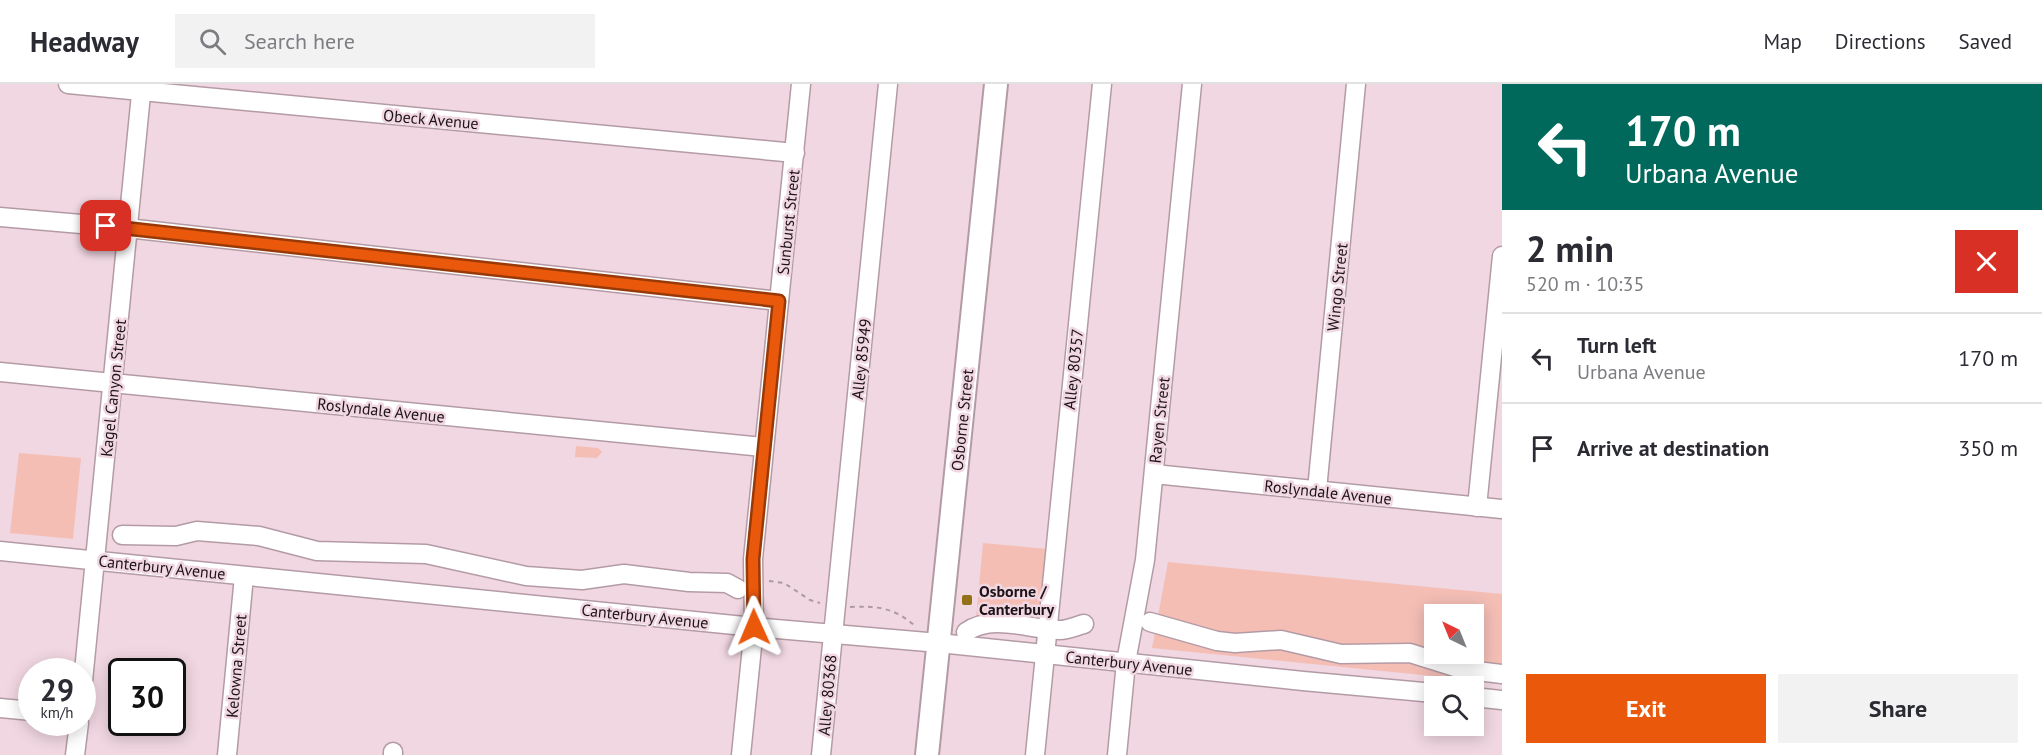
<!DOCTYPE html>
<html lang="en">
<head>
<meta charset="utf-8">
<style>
	body { margin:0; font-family:"PT Sans",sans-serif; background:#f2f2f3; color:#2b2b33; height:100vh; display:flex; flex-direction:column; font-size:22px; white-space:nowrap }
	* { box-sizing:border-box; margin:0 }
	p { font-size:20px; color:#7c7c81 }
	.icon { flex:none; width:33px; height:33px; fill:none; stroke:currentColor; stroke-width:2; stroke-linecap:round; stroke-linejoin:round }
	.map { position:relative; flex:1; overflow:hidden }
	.panel { display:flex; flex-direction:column; background:#fff; width:540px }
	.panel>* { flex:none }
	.banner { background:#00695c; color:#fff; overflow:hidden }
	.needle { width:39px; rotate:317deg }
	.controls { position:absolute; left:1424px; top:520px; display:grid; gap:12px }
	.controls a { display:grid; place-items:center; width:60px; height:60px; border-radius:0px; background:#fff; box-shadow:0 3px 15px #0003; font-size:30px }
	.speed { position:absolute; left:18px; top:574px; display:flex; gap:12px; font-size:30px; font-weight:700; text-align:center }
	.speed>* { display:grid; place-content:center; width:78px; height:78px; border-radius:50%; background:#fff; box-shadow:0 3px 15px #0003; line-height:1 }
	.speed small { font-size:15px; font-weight:400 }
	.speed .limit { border:3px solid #111; border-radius:9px; background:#fff; color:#111 }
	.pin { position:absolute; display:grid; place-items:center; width:51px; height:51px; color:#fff; margin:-26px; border-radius:12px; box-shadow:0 3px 9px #0006 }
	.me { position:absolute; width:66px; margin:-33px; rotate:359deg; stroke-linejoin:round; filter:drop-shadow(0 0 4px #0008) }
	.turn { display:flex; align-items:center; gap:21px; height:126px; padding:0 24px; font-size:27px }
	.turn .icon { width:78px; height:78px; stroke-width:2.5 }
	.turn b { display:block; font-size:42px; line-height:51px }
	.round { display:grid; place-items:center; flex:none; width:63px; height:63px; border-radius:0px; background:#f2f2f3 }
	.headline { display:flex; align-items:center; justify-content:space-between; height:102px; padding:0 24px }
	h1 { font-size:36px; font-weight:700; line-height:45px }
	.button { display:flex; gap:12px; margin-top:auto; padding:12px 24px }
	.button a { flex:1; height:69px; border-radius:0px; background:#ea580c; color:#fff; font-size:24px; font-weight:700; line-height:69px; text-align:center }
	.button a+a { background:#f2f2f3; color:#2b2b33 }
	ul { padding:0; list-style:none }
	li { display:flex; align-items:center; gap:18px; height:90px; padding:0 24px; border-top:2px solid #e1e1e2 }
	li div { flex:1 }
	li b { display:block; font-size:22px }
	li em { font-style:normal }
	header { display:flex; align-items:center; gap:36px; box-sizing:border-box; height:84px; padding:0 30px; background:#fff; border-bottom:2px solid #e1e1e2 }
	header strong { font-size:28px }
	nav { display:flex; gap:33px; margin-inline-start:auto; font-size:21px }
	.search { width:420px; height:54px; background:#f2f2f3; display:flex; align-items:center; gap:15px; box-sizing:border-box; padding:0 21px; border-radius:0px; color:#7c7c81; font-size:22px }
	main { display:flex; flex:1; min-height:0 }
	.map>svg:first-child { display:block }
</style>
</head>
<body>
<header>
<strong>Headway</strong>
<div class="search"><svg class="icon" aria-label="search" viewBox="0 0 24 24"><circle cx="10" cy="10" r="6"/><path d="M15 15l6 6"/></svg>Search here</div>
<nav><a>Map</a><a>Directions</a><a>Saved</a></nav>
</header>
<main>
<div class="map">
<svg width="1502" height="671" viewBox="0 0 1502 671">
	<rect width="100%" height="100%" fill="#f1d7e2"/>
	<g fill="#f4beb5" fill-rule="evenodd">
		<polygon points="576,362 598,364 602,368 597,374 575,373"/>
		<polygon points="19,369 81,374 73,455 10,449"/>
		<polygon points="983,459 1047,465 1039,553 975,545"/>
		<path d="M1168,478l334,32v89l-350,-35zM1434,531h39v39h-39z"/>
	</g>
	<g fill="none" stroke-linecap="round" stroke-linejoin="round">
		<g stroke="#b39ba5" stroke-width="21">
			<g id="minor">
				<polyline points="68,0 795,69"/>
				<polyline points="0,133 127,144 779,217"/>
				<polyline points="0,288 763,363"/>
				<polyline points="1154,390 1502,425"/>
				<polyline points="1317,406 1356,0"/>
				<polyline points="1477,423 1502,172"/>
				<polyline points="122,451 176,452 197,447 259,452 317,467 426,470 526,492 582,496 624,490 689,498 727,499 738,505"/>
				<polyline points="0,467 754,543 939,559 1303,597 1434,609"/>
				<polyline points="1150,538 1217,557 1235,559 1281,556 1341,570 1410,569 1461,585 1502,590"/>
				<path d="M966,548c27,-19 64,-2 94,-2 8,0 16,-4 24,-6"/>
				<polyline points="82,607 142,0"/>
				<polyline points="1473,613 1502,616"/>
				<polyline points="0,624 32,627"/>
				<polyline points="75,671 79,639"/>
				<polyline points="227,671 244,492"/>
				<polyline points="393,671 393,668"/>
				<polyline points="741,671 754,543 753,475 801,0"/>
				<polyline points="821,671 888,0"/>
				<polyline points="1035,671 1102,0"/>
				<polyline points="1117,671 1126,578 1145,476 1192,0"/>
			</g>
		</g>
		<g stroke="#b39ba5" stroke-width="26">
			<polyline id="major" points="927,671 996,0"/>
		</g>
		<g stroke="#ae99a2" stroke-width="2" stroke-dasharray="4.5 4.5" stroke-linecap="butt">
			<polyline points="769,497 784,499 810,516 820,519"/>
			<path d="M850,523c26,-1 43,0 64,18"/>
		</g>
		<use href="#minor" stroke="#fff" stroke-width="18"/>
		<use href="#major" stroke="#fff" stroke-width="22"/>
	</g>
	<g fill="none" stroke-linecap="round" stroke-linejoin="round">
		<g stroke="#983908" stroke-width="15">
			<polyline id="route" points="106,142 779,217 753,475 754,543"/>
		</g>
		<use href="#route" stroke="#ea580c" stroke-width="10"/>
	</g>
	<rect fill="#937119" stroke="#f1d7e2" stroke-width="2" x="961" y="510" width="12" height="12" rx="3"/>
	<g text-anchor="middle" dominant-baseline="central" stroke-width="5" stroke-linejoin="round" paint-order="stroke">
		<g font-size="16" fill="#1c1317" stroke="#f1d7e2">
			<text transform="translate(431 35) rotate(5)">Obeck Avenue</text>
			<text transform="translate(788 138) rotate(-84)">Sunburst Street</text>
			<text transform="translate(1337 203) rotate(-84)">Wingo Street</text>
			<text transform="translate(861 275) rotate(-84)">Alley 85949</text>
			<text transform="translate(1073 285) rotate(-84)">Alley 80357</text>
			<text transform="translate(113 304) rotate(-84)">Kagel Canyon Street</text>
			<text transform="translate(381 326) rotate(6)">Roslyndale Avenue</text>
			<text transform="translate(962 336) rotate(-84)">Osborne Street</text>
			<text transform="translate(1159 336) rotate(-84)">Rayen Street</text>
			<text transform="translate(1328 408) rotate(6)">Roslyndale Avenue</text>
			<text transform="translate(162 483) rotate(6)">Canterbury Avenue</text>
			<text transform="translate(645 532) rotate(6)">Canterbury Avenue</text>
			<text transform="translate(1129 579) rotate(6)">Canterbury Avenue</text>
			<text transform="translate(236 582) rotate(-85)">Kelowna Street</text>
			<text transform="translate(827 611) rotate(-85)">Alley 80368</text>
		</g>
		<g font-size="16" font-weight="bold" fill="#1c1317" stroke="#f1d7e2" text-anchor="start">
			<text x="979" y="507">Osborne /<tspan x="979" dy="18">Canterbury</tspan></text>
		</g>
	</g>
</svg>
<div class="controls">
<a><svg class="needle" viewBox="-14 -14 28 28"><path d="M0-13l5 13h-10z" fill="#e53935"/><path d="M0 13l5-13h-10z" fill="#7c7c81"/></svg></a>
<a><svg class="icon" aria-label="search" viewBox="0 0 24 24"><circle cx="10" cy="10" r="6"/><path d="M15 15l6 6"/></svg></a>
</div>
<div class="speed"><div>29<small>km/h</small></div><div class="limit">30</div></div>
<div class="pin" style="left:106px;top:142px;background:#d93025"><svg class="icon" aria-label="arrive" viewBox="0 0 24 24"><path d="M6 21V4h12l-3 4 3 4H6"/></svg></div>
<svg class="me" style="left:754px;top:543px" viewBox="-20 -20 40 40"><path d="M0-17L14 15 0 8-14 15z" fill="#ea580c" stroke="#fff" stroke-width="4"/></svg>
</div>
<section class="panel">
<div class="banner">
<div class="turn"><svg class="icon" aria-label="left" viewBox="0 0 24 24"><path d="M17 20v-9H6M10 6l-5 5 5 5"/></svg><div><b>170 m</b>Urbana Avenue</div></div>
</div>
<div class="headline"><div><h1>2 min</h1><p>520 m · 10:35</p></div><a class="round" style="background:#d93025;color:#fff"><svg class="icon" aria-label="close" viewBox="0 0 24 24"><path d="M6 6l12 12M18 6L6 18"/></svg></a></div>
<ul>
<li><svg class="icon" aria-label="left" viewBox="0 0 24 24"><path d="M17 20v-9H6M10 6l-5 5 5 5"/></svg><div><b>Turn left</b><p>Urbana Avenue</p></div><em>170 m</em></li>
<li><svg class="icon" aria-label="arrive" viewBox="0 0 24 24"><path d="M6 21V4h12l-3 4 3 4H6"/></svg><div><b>Arrive at destination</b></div><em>350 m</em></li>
</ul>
<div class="button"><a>Exit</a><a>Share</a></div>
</section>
</main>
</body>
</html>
